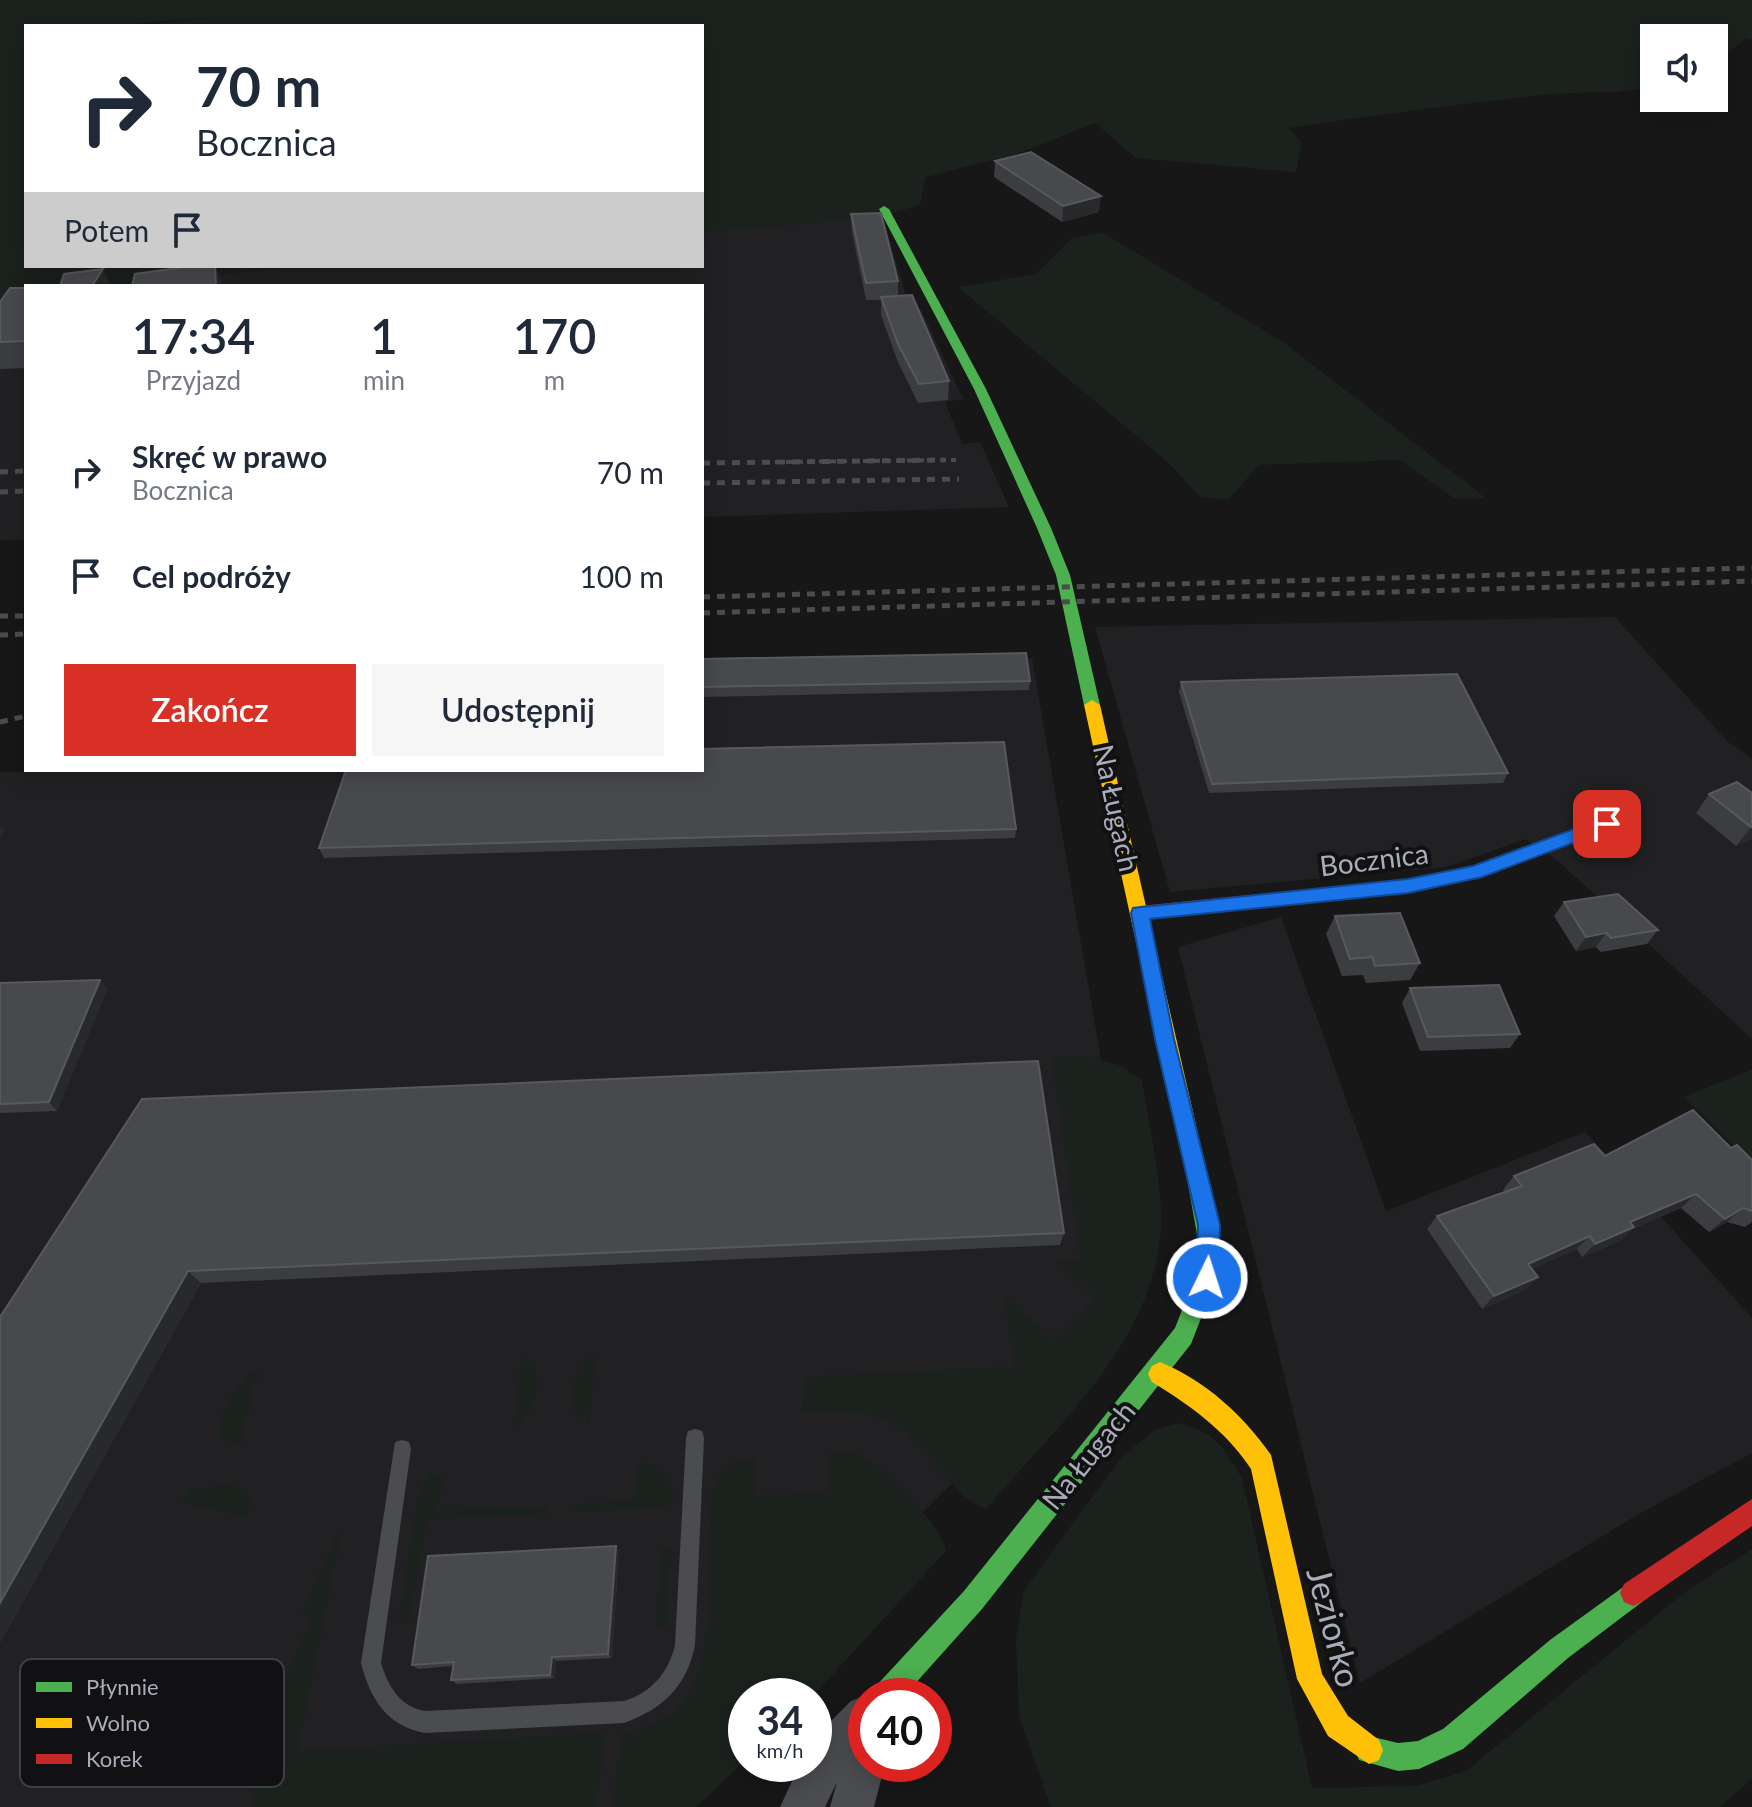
<!DOCTYPE html>
<html lang="pl">
<head>
<meta charset="utf-8">
<style>
	body { margin:0; font-family:Lato,sans-serif; background:#f6f6f7; color:#1f2937; height:100vh; display:flex; flex-direction:column; font-size:30px; white-space:nowrap }
	* { box-sizing:border-box; margin:0 }
	p { font-size:26px; color:#747a83 }
	.icon { flex:none; width:44px; height:44px; fill:none; stroke:currentColor; stroke-width:2; stroke-linecap:round; stroke-linejoin:round }
	.map { position:relative; flex:1; overflow:hidden }
	.details { position:absolute; left:24px; top:284px; width:680px; height:488px; display:flex; flex-direction:column; background:#fff; border-radius:0px; box-shadow:0 4px 20px #0003 }
	.details>* { flex:none }
	.banner { position:absolute; left:24px; top:24px; width:680px; height:244px; border-radius:0px; box-shadow:0 4px 20px #0003; background:#fff; color:#1f2937; overflow:hidden }
	.controls { position:absolute; left:1640px; top:24px; display:grid; gap:16px }
	.controls a { display:grid; place-items:center; width:88px; height:88px; border-radius:0px; background:#fff; box-shadow:0 4px 20px #0003; font-size:40px }
	.speed { position:absolute; left:728px; top:1678px; display:flex; gap:16px; font-size:40px; font-weight:700; text-align:center }
	.speed>* { display:grid; place-content:center; width:104px; height:104px; border-radius:50%; background:#fff; box-shadow:0 4px 20px #0003; line-height:1 }
	.speed small { font-size:20px; font-weight:400 }
	.speed .limit { border:12px solid #d22; background:#fff; color:#111 }
	.pin { position:absolute; display:grid; place-items:center; width:68px; height:68px; color:#fff; margin:-34px; border-radius:16px; box-shadow:0 4px 12px #0006 }
	.me { position:absolute; width:88px; margin:-44px; rotate:4deg; stroke-linejoin:round; filter:drop-shadow(0 0 6px #0008) }
	.turn { display:flex; align-items:center; gap:28px; height:168px; padding:0 40px; font-size:36px }
	.turn .icon { width:104px; height:104px; stroke-width:2.5 }
	.turn b { display:block; font-size:56px; line-height:68px }
	.then { display:flex; align-items:center; height:76px; padding:0 40px; background:#0003; gap:16px; font-size:30px }
	.eta { display:flex; justify-content:space-evenly; align-items:center; height:136px; text-align:center }
	.eta b { font-size:48px; font-weight:600; line-height:56px }
	.button { display:flex; gap:16px; margin-top:auto; padding:16px 40px }
	.button a { flex:1; height:92px; border-radius:0px; background:#d93025; color:#fff; font-size:32px; font-weight:600; line-height:92px; text-align:center }
	.button a+a { background:#f6f6f7; color:#1f2937 }
	ul { padding:0; list-style:none }
	li { display:flex; align-items:center; gap:24px; height:104px; padding:0 40px }
	li div { flex:1 }
	li b { display:block; font-size:30px }
	li em { font-style:normal }
	.map>svg:first-child { display:block }
</style>
</head>
<body>
<div class="map">
<svg width="1752" height="1807" viewBox="0 0 1752 1807">
	<rect width="100%" height="100%" fill="#171717"/>
	<g fill="#212124">
		<polygon points="867,216 886,228 910,309 921,309 963,399 945,402 962,444 980,442 1009,507 702,517 702,286 88,286 305,266 702,266 702,231"/>
		<polygon points="26,301 26,540 0,540 0,308"/>
		<polygon points="1615,617 1728,742 1752,759 1752,1039 1556,859 1526,839 1446,867 1170,892 1095,627"/>
		<polygon points="1032,658 1142,1298 621,1807 0,1807 0,772 702,770 702,666"/>
		<polygon points="1281,917 1386,1211 1585,1132 1752,1318 1752,1453 1639,1514 1360,1683 1178,947"/>
	</g>
	<g fill="#1b211c">
		<path d="M0,0h1752v40l-7,-1 -31,25v-26h-60v47c-33,11 -69,6 -103,9 -88,10 -175,21 -262,34l13,15 -6,29 -160,-14 -41,-35 -79,31 -90,23 -6,28 -41,12 -177,15v-206h-572l98,-10 -114,10h-88v240h279l-222,20h-57v17l-26,8z"/>
		<polygon points="1102,232 1283,342 1486,498 1455,499 1400,460 1259,465 1228,500 1201,497 1164,459 958,287 1036,274 1072,238"/>
		<path d="M1085,1056l34,9 23,15c6,42 17,85 19,127 6,124 -101,215 -175,302 -17,-6 -27,-18 -39,-31 -59,-63 -56,-70 -145,-65l1,-36 210,-10 -8,-71 50,45 41,-44 -40,-36 25,-2 -30,-201z"/>
		<polygon points="1752,1069 1752,1164 1684,1097"/>
		<path d="M595,1355l-6,69 -14,-10c-5,-21 -2,-51 20,-59z"/>
		<path d="M522,1358l13,11c5,22 -1,49 -23,59z"/>
		<path d="M258,1371l-18,72 -21,-5c-4,-17 21,-64 39,-67z"/>
		<path d="M1178,1423c39,9 44,23 64,55l70,310 104,-2 50,-15 219,-179 67,-43v230l-32,28h-669l-32,-91 -3,-77 8,-49 97,-132 33,-28z"/>
		<path d="M853,1452c25,8 90,74 93,99l-133,145h-67v64l-50,47h-83l8,-74c82,-13 85,-73 87,-142 1,-31 2,-62 3,-93 4,-26 19,-37 43,-40l1,38 74,-3 -1,-39z"/>
		<path d="M646,1463c18,6 28,19 27,38l-6,6 -98,5 1,-7 64,-4 2,-32z"/>
		<polygon points="431,1473 442,1480 437,1512 549,1506 549,1513 427,1519 409,1622 398,1623 419,1491"/>
		<polygon points="230,1485 239,1487 250,1497 247,1517 180,1502 191,1490"/>
		<polygon points="336,1535 340,1536 298,1751 605,1733 596,1807 255,1807 237,1762 260,1712 271,1714 312,1616 302,1613"/>
		<polygon points="660,1547 671,1547 668,1625 656,1626"/>
	</g>
	<g fill="none" stroke-linecap="round" stroke-linejoin="round">
		<path fill="#4b4c50" fill-rule="evenodd" d="M695,1429l7,2 2,7 -9,207c-8,41 -32,64 -71,78l-199,10c-38,-7 -55,-34 -64,-70l34,-221 7,-2 7,2 2,7 -30,214c7,23 19,44 44,48l199,-10c27,-8 45,-29 51,-56l11,-207 2,-7z"/>
		<polygon fill="#4b4c50" fill-rule="evenodd" points="866,1695 869,1696 866,1696 866,1764 885,1764 874,1807 830,1807 837,1782 825,1807 780,1807 800,1764 814,1764 814,1738 851,1701"/>
		<g fill="#4caf50" fill-rule="evenodd">
			<polygon points="884,206 889,209 986,389 1051,528 1070,575 1100,705 1098,709 1092,710 1084,705 1056,575 1037,528 974,389 879,209"/>
			<polygon points="1193,1147 1200,1149 1203,1156 1220,1240 1215,1282 1191,1344 982,1609 904,1696 872,1696 876,1686 964,1591 1175,1328 1193,1282 1198,1240 1183,1156 1186,1149"/>
			<polygon points="1633,1580 1642,1584 1646,1593 1642,1602 1568,1658 1463,1749 1419,1769 1398,1771 1359,1760 1355,1750 1359,1740 1369,1736 1398,1743 1418,1741 1443,1729 1550,1640"/>
		</g>
		<g fill="#ffc107" fill-rule="evenodd">
			<polygon points="1092,700 1100,705 1203,1156 1200,1163 1193,1165 1186,1163 1183,1156 1084,705"/>
			<path d="M1160,1362c46,19 83,53 111,93l51,219 26,42 31,24 4,10 -4,10 -10,4 -41,-28 -31,-57 -46,-210c-26,-39 -60,-63 -99,-87l-4,-8 4,-8z"/>
		</g>
		<g fill="#c62828" fill-rule="evenodd">
			<polygon points="1607,818 1616,824 1613,828 1475,879 1408,893 1140,920 1134,918 1131,913 1134,908 1140,906 1408,879 1473,866"/>
			<polygon points="1752,1499 1752,1526 1642,1602 1633,1606 1624,1602 1620,1593 1624,1584"/>
		</g>
		<polyline stroke="#4b4c4f" stroke-width="4" stroke-dasharray="6 5" stroke-linecap="butt" points="775,462 956,460"/>
		<g stroke="#4b4c4f" stroke-width="5" stroke-dasharray="8 7" stroke-linecap="butt">
			<polyline points="702,463 945,460"/>
			<polyline points="0,472 26,471"/>
			<polyline points="702,483 959,479"/>
			<polyline points="0,492 26,491"/>
			<polyline points="702,597 1752,568"/>
			<polyline points="702,613 1752,581"/>
			<polyline points="0,616 26,616"/>
			<polyline points="0,635 26,634"/>
			<polyline points="0,722 26,716"/>
		</g>
	</g>
	<g fill="#3c3d40">
		<polygon points="995,161 1099,212 1062,222 994,177"/>
		<polygon points="851,214 898,281 898,296 949,381 948,400 918,403 898,362 881,315 881,300 866,300 852,232"/>
		<polygon points="26,288 26,368 0,369 0,302"/>
		<polygon points="702,659 1030,681 1029,690 702,697"/>
		<polygon points="1181,682 1508,773 1503,783 1209,793 1179,692"/>
		<polygon points="1752,793 1752,839 1736,846 1696,813 1709,794"/>
		<polygon points="1016,829 1015,838 324,858 319,848"/>
		<polygon points="1564,902 1658,930 1647,944 1601,952 1596,947 1576,951 1554,916"/>
		<polygon points="1335,916 1420,963 1410,980 1366,983 1363,975 1342,976 1326,934"/>
		<polygon points="100,980 107,989 57,1111 0,1113 0,983"/>
		<polygon points="1410,988 1520,1034 1510,1048 1420,1051 1402,1003"/>
		<polygon points="142,1099 1064,1233 1060,1245 201,1283 0,1643"/>
		<polygon points="1731,1148 1752,1160 1752,1222 1745,1227 1727,1222 1709,1232 1681,1208 1632,1229 1620,1241 1582,1257 1577,1249 1532,1269 1538,1277 1525,1290 1482,1309 1427,1229 1437,1216 1505,1192 1503,1190 1514,1176 1605,1156"/>
		<polygon points="616,1546 619,1551 612,1658 556,1661 555,1678 457,1684 451,1680 453,1666 418,1669 412,1665"/>
	</g>
	<g fill="#28292a">
		<polygon points="1101,196 1099,212 1062,222 1063,206"/>
		<polygon points="215,266 222,280 222,286 216,286"/>
		<polygon points="103,269 111,286 92,286"/>
		<polygon points="0,824 5,830 0,839"/>
		<polygon points="1751,827 1752,827 1752,839 1736,846"/>
		<polygon points="1606,933 1596,947 1576,951 1586,937"/>
		<polygon points="100,980 107,989 57,1111 49,1102"/>
		<polygon points="1696,1194 1681,1208 1632,1229 1620,1241 1582,1257 1595,1244 1630,1222"/>
		<polygon points="1743,1208 1727,1222 1709,1232 1725,1219"/>
		<polygon points="1590,1236 1577,1249 1516,1276 1528,1264"/>
		<polygon points="188,1271 201,1283 0,1643 0,1603"/>
		<polygon points="1538,1277 1525,1290 1482,1309 1494,1296"/>
		<polygon points="616,1546 619,1551 612,1658 608,1654"/>
		<polygon points="552,1657 556,1661 555,1678 550,1675"/>
	</g>
	<g fill="#48494d" stroke="#57595e" stroke-width="2">
		<polygon points="1031,152 1101,196 1063,206 995,161"/>
		<polygon points="881,213 898,281 866,283 851,214"/>
		<polygon points="192,266 215,266 216,286 132,286 135,274"/>
		<polygon points="103,269 92,286 60,286 64,274"/>
		<polygon points="10,288 26,288 26,341 0,342 0,302"/>
		<polygon points="912,295 949,381 919,384 898,344 881,297"/>
		<polygon points="1026,653 1030,681 702,687 702,659"/>
		<polygon points="1457,674 1508,773 1212,784 1181,682"/>
		<polygon points="1004,742 1016,829 319,848 346,770 702,770 702,749"/>
		<polygon points="1737,782 1752,793 1752,827 1751,827 1709,794"/>
		<polygon points="1618,894 1658,930 1611,938 1606,933 1586,937 1564,902"/>
		<polygon points="1400,913 1420,963 1375,966 1372,957 1350,959 1335,916"/>
		<polygon points="100,980 49,1102 0,1104 0,983"/>
		<polygon points="1499,985 1520,1034 1428,1037 1410,988"/>
		<polygon points="1038,1061 1064,1233 188,1271 0,1603 0,1317 142,1099"/>
		<polygon points="1693,1110 1731,1148 1737,1145 1752,1160 1752,1211 1743,1208 1725,1219 1696,1194 1630,1222 1634,1227 1595,1244 1590,1236 1528,1264 1538,1277 1494,1296 1437,1216 1522,1186 1514,1176 1594,1144 1605,1156"/>
		<polygon points="616,1546 608,1654 552,1657 550,1675 451,1680 454,1662 412,1665 428,1556"/>
	</g>
	<polygon fill="#1a73e8" stroke="#114b97" stroke-width="2" points="1607,817 1613,819 1613,828 1482,877 1408,893 1150,919 1174,1039 1220,1225 1218,1278 1215,1286 1207,1289 1199,1286 1196,1278 1198,1225 1155,1039 1131,913 1133,908 1408,879 1473,866"/>
	<g text-anchor="middle" dominant-baseline="central" stroke-width="8" stroke-linejoin="round" paint-order="stroke">
		<g font-size="28" fill="#a8adb8" stroke="#111113">
			<text transform="translate(1117 808) rotate(78)">Na Ługach</text>
			<text transform="translate(1374 859) rotate(-7)">Bocznica</text>
			<text transform="translate(1088 1455) rotate(-51)">Na Ługach</text>
		</g>
		<g font-size="34" fill="#a8adb8" stroke="#111113">
			<text transform="translate(1335 1627) rotate(75)">Jeziorko</text>
		</g>
	</g>
	<rect x="20" y="1659" width="264" height="128" rx="12" fill="#111113" stroke="#3e4045" stroke-width="2"/>
	<rect x="36" y="1682" width="36" height="10" fill="#4caf50"/>
	<rect x="36" y="1718" width="36" height="10" fill="#ffc107"/>
	<rect x="36" y="1754" width="36" height="10" fill="#c62828"/>
	<g font-size="22" fill="#a8adb8">
		<text x="86" y="1695">Płynnie</text>
		<text x="86" y="1731">Wolno</text>
		<text x="86" y="1767">Korek</text>
	</g>
</svg>
<div class="controls">
<a><svg class="icon" aria-label="sound" viewBox="0 0 24 24"><path d="M4 9h4l5-4v14l-5-4H4zM17 9q2 3 0 6"/></svg></a>
</div>
<div class="speed"><div>34<small>km/h</small></div><div class="limit">40</div></div>
<div class="pin" style="left:1607px;top:824px;background:#d93025"><svg class="icon" aria-label="arrive" viewBox="0 0 24 24"><path d="M6 21V4h12l-3 4 3 4H6"/></svg></div>
<svg class="me" style="left:1207px;top:1278px" viewBox="-20 -20 40 40"><circle r="17" fill="#1a73e8" stroke="#fff" stroke-width="3"/><path d="M0-11L8 9 0 5-8 9z" fill="#fff"/></svg>
<div class="banner">
<div class="turn"><svg class="icon" aria-label="right" viewBox="0 0 24 24"><path d="M7 20v-9h11M14 6l5 5-5 5"/></svg><div><b>70 m</b>Bocznica</div></div>
<div class="then">Potem<svg class="icon" aria-label="arrive" viewBox="0 0 24 24"><path d="M6 21V4h12l-3 4 3 4H6"/></svg></div>
</div>
<section class="details">
<div class="eta">
<div><b>17:34</b><p>Przyjazd</p></div>
<div><b>1</b><p>min</p></div>
<div><b>170</b><p>m</p></div>
</div>
<ul>
<li><svg class="icon" aria-label="right" viewBox="0 0 24 24"><path d="M7 20v-9h11M14 6l5 5-5 5"/></svg><div><b>Skręć w prawo</b><p>Bocznica</p></div><em>70 m</em></li>
<li><svg class="icon" aria-label="arrive" viewBox="0 0 24 24"><path d="M6 21V4h12l-3 4 3 4H6"/></svg><div><b>Cel podróży</b></div><em>100 m</em></li>
</ul>
<div class="button"><a>Zakończ</a><a>Udostępnij</a></div>
</section>
</div>
</body>
</html>
